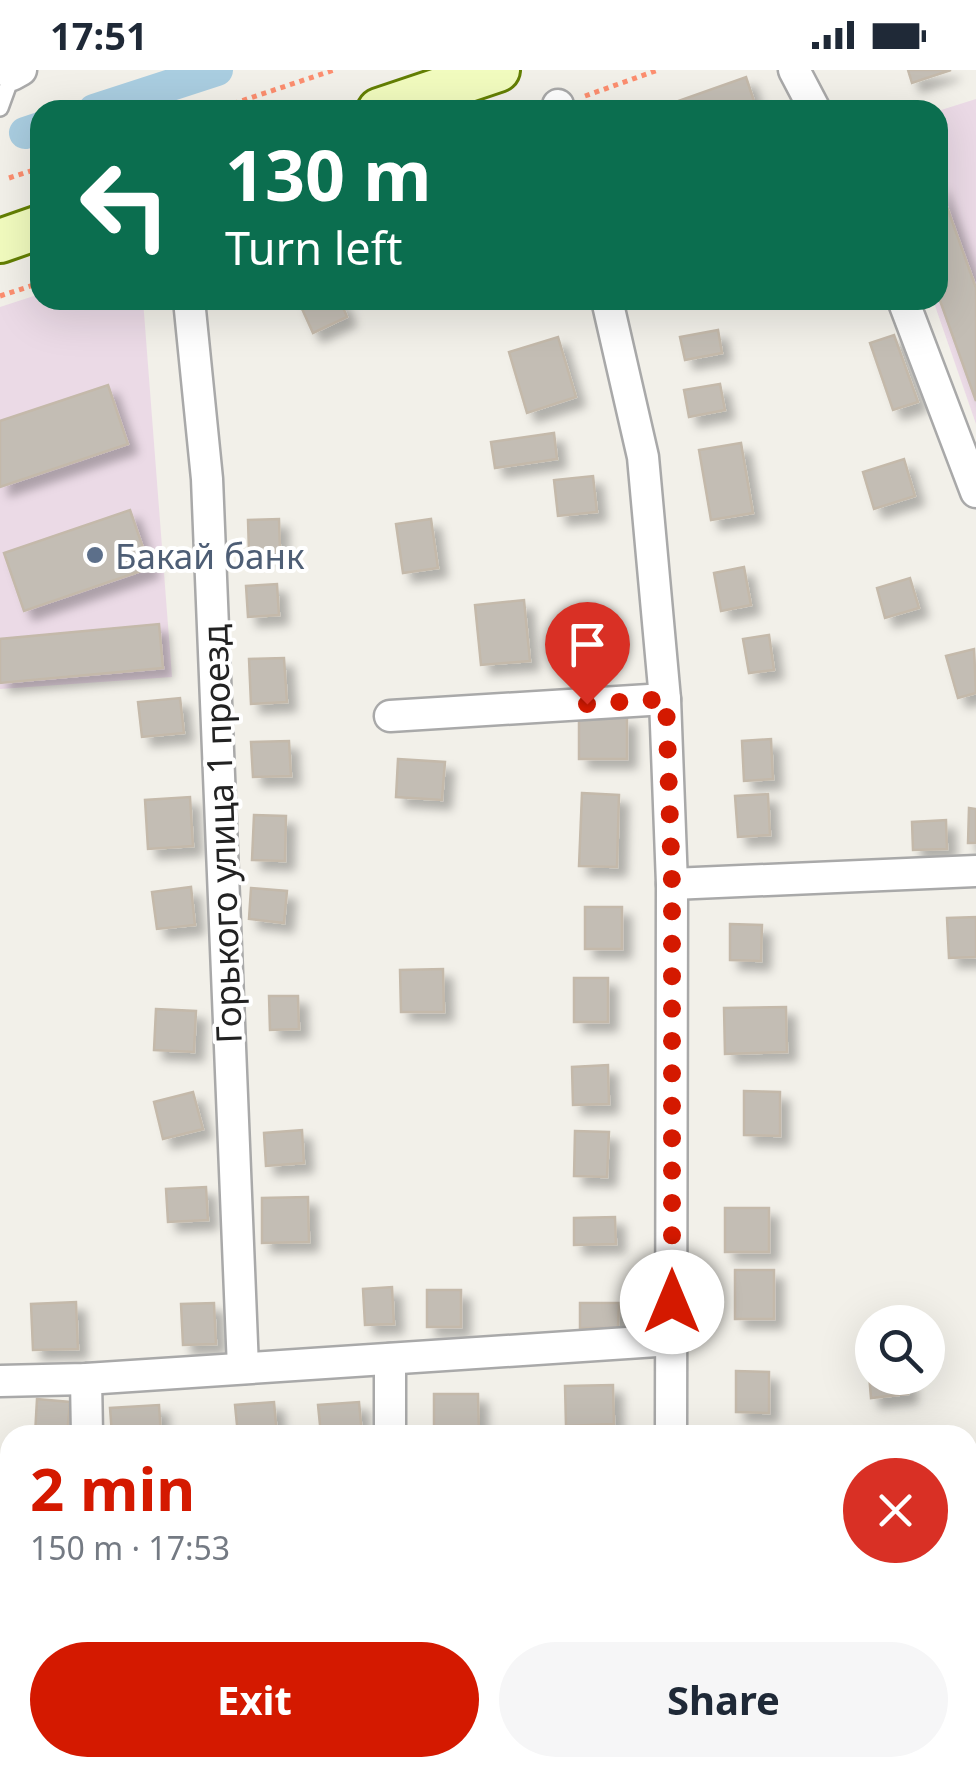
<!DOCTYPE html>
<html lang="en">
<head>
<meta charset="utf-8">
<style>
	body { margin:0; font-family:"Noto Sans",sans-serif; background:#f6f6f7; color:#1f2937; height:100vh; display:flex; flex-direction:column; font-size:38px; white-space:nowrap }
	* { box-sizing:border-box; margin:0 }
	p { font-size:32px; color:#747a83 }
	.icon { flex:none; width:55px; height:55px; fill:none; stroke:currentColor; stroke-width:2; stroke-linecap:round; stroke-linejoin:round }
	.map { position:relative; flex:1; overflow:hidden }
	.side { position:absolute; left:0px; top:1355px; width:978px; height:352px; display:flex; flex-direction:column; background:#fff; border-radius:30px 30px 0 0; box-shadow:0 10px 40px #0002 }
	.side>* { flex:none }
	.hud { position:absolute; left:30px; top:30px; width:918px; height:210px; border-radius:30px; box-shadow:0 10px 40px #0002; background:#0b6e4f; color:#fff; overflow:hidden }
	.tools { position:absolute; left:855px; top:1235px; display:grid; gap:20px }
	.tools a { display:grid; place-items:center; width:90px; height:90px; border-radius:50%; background:#fff; box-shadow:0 10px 40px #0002; font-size:50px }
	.pin { position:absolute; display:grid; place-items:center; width:85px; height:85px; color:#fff; margin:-102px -42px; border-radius:50% 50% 50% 0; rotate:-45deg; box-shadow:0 0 10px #0007 }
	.pin .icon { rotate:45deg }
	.me { position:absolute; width:110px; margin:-55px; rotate:0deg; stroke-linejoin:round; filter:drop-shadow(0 0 8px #0008) }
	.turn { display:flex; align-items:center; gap:35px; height:210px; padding:0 30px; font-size:45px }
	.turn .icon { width:130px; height:130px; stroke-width:2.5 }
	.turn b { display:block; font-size:70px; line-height:85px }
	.round { display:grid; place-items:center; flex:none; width:105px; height:105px; border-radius:52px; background:#f6f6f7 }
	.head { display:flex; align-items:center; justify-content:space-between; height:170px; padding:0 30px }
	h1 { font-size:60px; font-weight:700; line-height:75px; color:#d41900 }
	.action { display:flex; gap:20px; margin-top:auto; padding:20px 30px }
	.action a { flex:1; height:115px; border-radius:60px; background:#d41900; color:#fff; font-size:40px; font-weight:700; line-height:115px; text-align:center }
	.action a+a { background:#f6f6f7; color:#1f2937 }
	.status { display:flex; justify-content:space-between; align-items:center; height:70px; padding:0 50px; background:#fff; direction:ltr }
	.status svg { height:28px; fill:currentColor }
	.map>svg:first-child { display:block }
</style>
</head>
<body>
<div class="status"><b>17:51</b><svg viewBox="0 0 49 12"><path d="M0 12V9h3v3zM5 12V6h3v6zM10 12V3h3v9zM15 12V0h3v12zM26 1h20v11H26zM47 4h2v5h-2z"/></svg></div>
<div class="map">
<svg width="976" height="1706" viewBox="0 0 976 1706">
	<defs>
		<filter id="shadow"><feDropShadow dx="9" dy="9" stdDeviation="5" flood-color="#0004"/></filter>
	</defs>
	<rect width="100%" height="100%" fill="#f2f0e9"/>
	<g fill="#ebdae6">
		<polygon points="976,29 976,354 933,230 938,230 938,41"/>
		<polygon points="40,224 40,230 143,230 172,607 0,619 0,237"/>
	</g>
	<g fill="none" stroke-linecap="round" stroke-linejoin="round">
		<g stroke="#a9cde0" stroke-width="32">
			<polyline points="94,40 217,0"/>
			<polyline points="25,63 40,58"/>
		</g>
	</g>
	<g fill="#c3bdb4" stroke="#c4b9aa" stroke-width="2.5" filter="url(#shadow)">
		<polygon points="908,0 951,0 912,13"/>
		<polygon points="746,7 757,40 669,40 667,35"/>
		<polygon points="938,112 976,218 976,331 938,225"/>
		<polygon points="298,230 340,230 347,247 313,263"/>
		<polygon points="718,260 722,283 685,290 680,267"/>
		<polygon points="894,265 918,332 893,340 870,273"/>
		<polygon points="558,267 576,327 527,343 509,282"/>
		<polygon points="720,314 725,340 689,347 684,320"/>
		<polygon points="108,315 128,374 0,417 0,351"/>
		<polygon points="554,363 557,389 495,398 491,372"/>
		<polygon points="741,373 753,443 711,450 699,380"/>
		<polygon points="904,389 915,426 874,439 863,402"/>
		<polygon points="593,406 597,442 558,446 554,410"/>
		<polygon points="130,440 150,498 24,541 4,483"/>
		<polygon points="279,449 280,481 249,483 248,450"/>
		<polygon points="431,449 438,498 403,503 396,454"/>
		<polygon points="744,497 751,535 721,541 714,503"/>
		<polygon points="910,508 919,538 885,548 877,518"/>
		<polygon points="277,514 279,545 248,547 246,516"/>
		<polygon points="524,530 530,591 481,595 475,535"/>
		<polygon points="159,554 163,598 0,613 0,569"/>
		<polygon points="769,565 774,600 749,603 743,569"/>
		<polygon points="974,579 976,623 958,628 946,586"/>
		<polygon points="284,588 287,632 251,634 249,589"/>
		<polygon points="180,628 184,663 142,667 138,632"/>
		<rect x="579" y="647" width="48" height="42"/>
		<polygon points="771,669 773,709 744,711 742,671"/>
		<polygon points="289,671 291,706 253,707 251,672"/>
		<polygon points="398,689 445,692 442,730 396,727"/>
		<polygon points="582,723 619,725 617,797 579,796"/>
		<polygon points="768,724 770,765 738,767 735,726"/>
		<polygon points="190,727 193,776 148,779 145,730"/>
		<polygon points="969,738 976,739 976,773 968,773"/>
		<polygon points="254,745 286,746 285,791 252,790"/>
		<polygon points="946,750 947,779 913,780 912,752"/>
		<polygon points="191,817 195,855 157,859 152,822"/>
		<polygon points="251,818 287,821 284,853 249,849"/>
		<rect x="585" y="837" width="37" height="42"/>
		<polygon points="976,847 976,887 949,888 947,848"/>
		<polygon points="730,854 762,855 761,891 730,890"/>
		<polygon points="443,899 444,942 401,942 400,900"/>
		<rect x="574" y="908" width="34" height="44"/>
		<polygon points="269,926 298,926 299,959 270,960"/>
		<polygon points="786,937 787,982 725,984 724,938"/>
		<polygon points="156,939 196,941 194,982 154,980"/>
		<polygon points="608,995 609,1034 573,1035 572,997"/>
		<polygon points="744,1021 780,1022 780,1066 744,1065"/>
		<polygon points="193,1022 203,1059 163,1069 154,1032"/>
		<polygon points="302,1060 304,1093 266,1096 264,1063"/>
		<polygon points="575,1061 609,1062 607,1107 574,1106"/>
		<polygon points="206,1117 208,1150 168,1152 166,1119"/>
		<polygon points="308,1127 309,1172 262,1173 262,1128"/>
		<rect x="725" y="1138" width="44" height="44"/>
		<polygon points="615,1147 616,1174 574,1175 574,1148"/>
		<rect x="735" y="1200" width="39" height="49"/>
		<polygon points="392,1217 394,1254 365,1255 363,1219"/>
		<rect x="427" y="1220" width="34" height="37"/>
		<polygon points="76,1232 78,1279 33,1280 31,1234"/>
		<polygon points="214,1233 216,1274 183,1275 181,1234"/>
		<polygon points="580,1233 619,1233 618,1258 580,1258"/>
		<polygon points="872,1267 872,1308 907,1308 908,1324 871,1328 866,1268"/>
		<polygon points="736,1301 769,1302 769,1343 736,1342"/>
		<polygon points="613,1315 614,1354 566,1356 565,1316"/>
		<polygon points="434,1324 478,1324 479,1365 434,1365"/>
		<polygon points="37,1329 70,1332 67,1365 35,1365"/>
		<polygon points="274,1332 277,1365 238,1365 235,1335"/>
		<polygon points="359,1332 362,1365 321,1365 318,1335"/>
		<polygon points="159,1335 161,1365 112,1365 110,1338"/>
		<rect x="20" y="1698" width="43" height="8"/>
		<polygon points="118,1698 158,1698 158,1706 119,1706"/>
		<polygon points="561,1698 602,1698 602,1706 562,1706"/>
	</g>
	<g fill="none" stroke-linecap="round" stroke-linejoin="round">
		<g stroke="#a9a9a9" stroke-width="20">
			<polyline id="lane" points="0,38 12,5 10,3"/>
		</g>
		<g stroke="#a9a9a9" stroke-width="35">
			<g id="street">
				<polyline points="794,0 815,40"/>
				<polyline points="12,5 21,0"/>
				<polyline points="558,35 559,40"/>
				<polyline points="189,230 207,409 243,1298"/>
				<polyline points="607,230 643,387 665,629 672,814 671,1365"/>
				<polyline points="903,230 976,422"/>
				<polyline points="390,646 665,629"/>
				<polyline points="672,814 976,801"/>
				<polyline points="390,1289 390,1365"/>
				<polyline points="86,1309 87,1365"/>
				<polyline points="0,1311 86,1309 672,1270"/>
				<polyline points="89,1698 89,1706"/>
				<polyline points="390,1698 390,1706"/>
				<polyline points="965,1698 966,1706"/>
				<polyline points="670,1706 670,1698"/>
			</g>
		</g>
		<g stroke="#637f03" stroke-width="48">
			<g id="secondary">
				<polyline points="379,40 498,0"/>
				<polyline points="0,171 40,157"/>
			</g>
		</g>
		<g stroke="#fc8e6f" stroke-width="5" stroke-dasharray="5 5" stroke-linecap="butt">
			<polyline points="585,26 658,0"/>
			<polyline points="214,40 334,0"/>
			<polyline points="9,108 40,98"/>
			<polyline points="0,226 40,213"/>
		</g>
		<use href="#lane" stroke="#fff" stroke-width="15"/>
		<use href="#street" stroke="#fff" stroke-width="30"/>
		<use href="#secondary" stroke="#f1fbbe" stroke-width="42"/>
	</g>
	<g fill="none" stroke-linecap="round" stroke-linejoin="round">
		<polyline stroke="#d41900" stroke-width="18" stroke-dasharray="0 32.4" points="587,634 666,629 672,814 672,1232"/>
	</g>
	<circle fill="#5c6f8a" stroke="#fff" stroke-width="4" cx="95" cy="485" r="10"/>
	<g text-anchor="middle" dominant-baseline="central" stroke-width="8" stroke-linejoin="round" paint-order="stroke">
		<g font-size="35" fill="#4e5e75" stroke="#fff" text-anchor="start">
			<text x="115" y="485">Бакай банк</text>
		</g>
		<g font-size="35" fill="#222" stroke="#fff">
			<text transform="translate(221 764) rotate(-92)">Горького улица 1 проезд</text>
		</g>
	</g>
</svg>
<div class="tools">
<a><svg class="icon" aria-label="search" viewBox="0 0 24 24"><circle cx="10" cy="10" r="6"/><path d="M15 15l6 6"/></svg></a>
</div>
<div class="pin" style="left:587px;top:634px;background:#d93025"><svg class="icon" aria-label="arrive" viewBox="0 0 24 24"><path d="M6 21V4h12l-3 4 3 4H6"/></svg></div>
<svg class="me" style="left:672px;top:1232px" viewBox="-20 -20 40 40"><circle r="19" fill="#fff"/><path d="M0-13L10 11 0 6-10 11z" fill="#d41900"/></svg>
<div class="hud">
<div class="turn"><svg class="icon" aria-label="left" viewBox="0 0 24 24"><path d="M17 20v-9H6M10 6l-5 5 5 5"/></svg><div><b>130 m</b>Turn left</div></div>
</div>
<section class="side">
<div class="head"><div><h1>2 min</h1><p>150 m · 17:53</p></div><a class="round" style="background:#d93025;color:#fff"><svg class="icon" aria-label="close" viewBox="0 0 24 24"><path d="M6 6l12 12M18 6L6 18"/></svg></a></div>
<div class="action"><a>Exit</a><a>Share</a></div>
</section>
</div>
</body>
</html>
